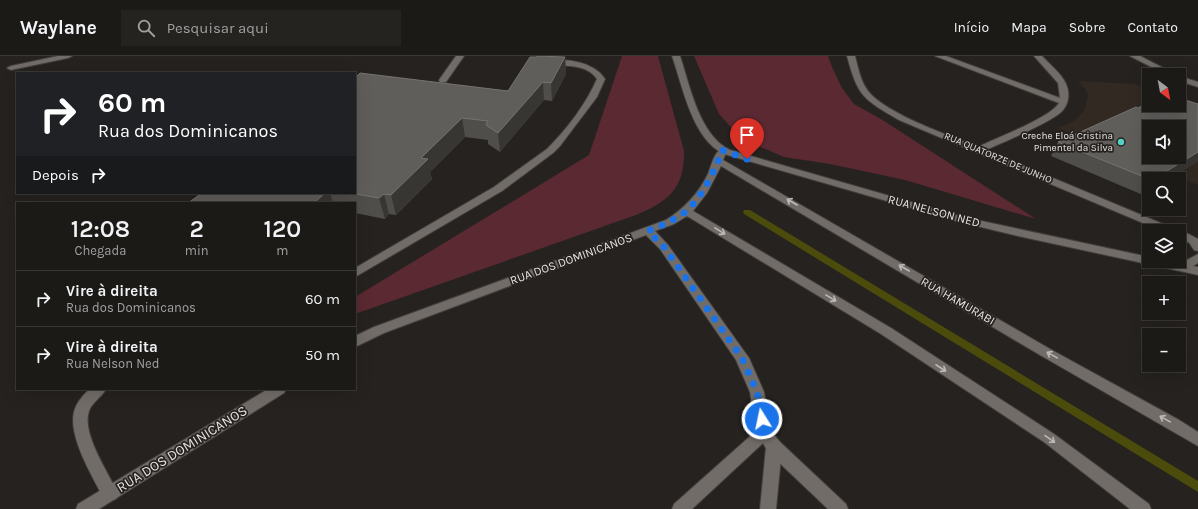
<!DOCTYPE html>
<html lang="pt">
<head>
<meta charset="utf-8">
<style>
	body { margin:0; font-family:Karla,sans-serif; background:#252320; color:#f1f3f6; height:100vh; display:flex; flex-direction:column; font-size:15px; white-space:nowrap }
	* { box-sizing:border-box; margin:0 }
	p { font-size:13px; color:#a0a1a1 }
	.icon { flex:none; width:22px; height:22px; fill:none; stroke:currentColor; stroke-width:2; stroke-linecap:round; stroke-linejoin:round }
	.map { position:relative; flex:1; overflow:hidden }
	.panel { position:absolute; left:16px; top:146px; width:340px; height:188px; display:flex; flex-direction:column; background:#1c1a17; border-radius:0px; box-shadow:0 4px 16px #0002,0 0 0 1px #3a3836 }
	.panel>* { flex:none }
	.top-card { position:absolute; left:16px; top:16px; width:340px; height:122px; border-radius:0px; box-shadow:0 4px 16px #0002,0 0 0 1px #3a3836; background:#202124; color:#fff; overflow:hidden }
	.needle { width:26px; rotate:148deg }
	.fabs { position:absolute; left:1142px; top:12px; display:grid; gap:8px }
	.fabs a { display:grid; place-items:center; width:44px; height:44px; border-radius:0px; background:#1c1a17; box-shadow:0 4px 16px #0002,0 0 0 1px #3a3836; font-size:20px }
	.pin { position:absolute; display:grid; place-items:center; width:34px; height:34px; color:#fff; margin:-41px -17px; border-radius:50% 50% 50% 0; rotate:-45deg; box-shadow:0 0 4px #0007 }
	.pin .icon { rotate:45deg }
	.me { position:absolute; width:44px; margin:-22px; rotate:350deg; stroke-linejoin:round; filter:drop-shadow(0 0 3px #0008) }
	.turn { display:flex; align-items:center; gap:14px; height:84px; padding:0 16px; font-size:18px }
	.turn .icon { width:52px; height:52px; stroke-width:2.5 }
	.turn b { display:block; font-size:28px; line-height:34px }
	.then { display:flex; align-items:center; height:38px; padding:0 16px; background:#0003; gap:8px; font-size:15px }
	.eta { display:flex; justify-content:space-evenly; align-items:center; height:68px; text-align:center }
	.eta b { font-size:24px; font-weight:600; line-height:28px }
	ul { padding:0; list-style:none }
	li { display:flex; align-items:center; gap:12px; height:56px; padding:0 16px; border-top:1px solid #3a3836 }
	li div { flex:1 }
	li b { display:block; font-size:15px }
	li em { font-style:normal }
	header { display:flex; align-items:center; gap:24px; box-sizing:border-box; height:56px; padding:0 20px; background:#1c1a17; border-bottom:1px solid #3a3836 }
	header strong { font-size:19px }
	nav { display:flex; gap:22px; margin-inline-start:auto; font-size:14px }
	.search { width:280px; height:36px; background:#252320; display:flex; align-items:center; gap:10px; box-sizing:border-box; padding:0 14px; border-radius:0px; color:#a0a1a1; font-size:15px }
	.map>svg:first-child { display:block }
</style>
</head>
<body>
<header>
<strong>Waylane</strong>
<div class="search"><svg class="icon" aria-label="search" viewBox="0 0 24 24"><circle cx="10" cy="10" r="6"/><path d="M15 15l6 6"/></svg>Pesquisar aqui</div>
<nav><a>Início</a><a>Mapa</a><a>Sobre</a><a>Contato</a></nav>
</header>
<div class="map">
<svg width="1198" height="453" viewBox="0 0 1198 453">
	<rect width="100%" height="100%" fill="#25221f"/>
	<path fill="#322922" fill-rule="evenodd" d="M1078,25l56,3 15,5v16h49v80l-140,-57 16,-7 11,-11 3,-15 -3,-6zM1149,71h30v30h-30z"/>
	<g fill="#5a2932">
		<path d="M622,0h36l26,95c1,37 -16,51 -48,64l-281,99v-17l234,-142z"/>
		<polygon points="694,0 828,0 832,11 842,32 854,48 881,63 1036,163 905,124 830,108 784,101 756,89 737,78 719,58"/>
	</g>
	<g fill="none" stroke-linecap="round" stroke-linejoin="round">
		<polygon fill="#4b4c0b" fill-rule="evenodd" points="744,154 750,154 1198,425 1198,436 744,158 743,156"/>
		<g stroke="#423f3d" stroke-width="2">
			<g id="lane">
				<polygon points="58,0 72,0 68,2 11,14 7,12 11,10"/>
				<polygon points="456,0 464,0 446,26 440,26 439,24"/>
				<path d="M547,5c20,-3 47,1 58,18l-8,18 -37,49 -7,7 -51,38 -147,86v-9l139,-81 53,-38c20,-20 39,-45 50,-70 -10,-15 -31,-13 -47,-14h-3z"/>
				<path d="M90,333h16c-4,8 -14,13 -17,22 -8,23 20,62 29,83l-2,5 -6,2 -6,-2c-11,-22 -36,-62 -30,-87 2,-9 9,-17 16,-23z"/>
				<polygon points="774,384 780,386 782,391 776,453 760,453 766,391 768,386"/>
			</g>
		</g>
		<g stroke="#423f3d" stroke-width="2">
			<g id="street">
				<path d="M847,0h8c3,11 5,23 11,32 14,24 85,48 112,59 18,-9 72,-29 81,-44l-124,-47h11l114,42 -2,-15 -24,-27h8c7,8 20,18 24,28 4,9 3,19 -3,26 -8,11 -62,33 -77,40l189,79 1,2h-14l-263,-111c-36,-21 -41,-23 -52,-64z"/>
				<polygon points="1130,0 1140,0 1177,19 1167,19"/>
				<polygon points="1179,20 1198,26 1198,31 1179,25"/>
				<path d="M721,94l5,3 -3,7 327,189 129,71 19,12v14l-158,-91 -319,-189 -14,27 -14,18 198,117 163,106 95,70 2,5h-21l-86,-67 -163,-108 -194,-118 -13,8 -19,7 13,14 81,113 15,34 7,39 9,11 66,62 2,5h-20l-60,-57 -5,-9 -71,66h-20l2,-5 82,-73 -6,-39 -14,-32 -76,-111 -14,-14 -262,98 -29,14v-11l19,-9 292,-107c19,-12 32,-26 42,-46 3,-7 6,-22 13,-24z"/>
				<path d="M1178,175c7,0 14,5 20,8v4h-8l-11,-5z"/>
				<polygon points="268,333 286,333 284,337 99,453 76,453 78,448"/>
			</g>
		</g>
		<g stroke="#423f3d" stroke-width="2">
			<g id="secondary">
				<path d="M672,0h8c10,30 19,79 50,94l233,67 186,40v4h18l9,2 11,-3 11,-6v9l-5,3 5,1v8l-180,-39 -62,-15 -232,-67c-32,-15 -41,-67 -52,-98z"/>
				<polygon points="1194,182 1198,183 1198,195 1194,194 1188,185"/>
			</g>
		</g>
		<use href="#lane" fill="#716c68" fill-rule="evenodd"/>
		<use href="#street" fill="#716c68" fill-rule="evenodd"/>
		<use href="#secondary" fill="#716c68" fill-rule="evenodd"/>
	</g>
	<g fill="#504e4a">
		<polygon points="536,1 565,1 566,18 552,45 544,44 500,96 488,88 488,84 465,81 430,116 432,123 396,159 389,158 385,163 355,157 355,147 188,147 202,137 355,137 355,19 508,35"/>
		<polygon points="1198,48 1198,105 1169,123 1149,123 1149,135 1143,139 1051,100 1058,86 1138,52"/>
	</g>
	<g fill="#383632">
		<polygon points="565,1 566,18 552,45 551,27"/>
		<polygon points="543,26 544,44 500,96 498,77"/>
		<polygon points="462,62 465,81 430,116 432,123 396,159 391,139 421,102"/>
		<polygon points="1198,96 1198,105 1169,123 1154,123"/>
		<polygon points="1149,129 1149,135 1143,139"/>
		<polygon points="325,137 330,137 333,147 314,147"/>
		<polygon points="384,138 389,158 385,163 379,142"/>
	</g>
	<g fill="#605e5b" stroke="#757370" fill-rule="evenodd">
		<polygon points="537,0 565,1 551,27 543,26 498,77 486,69 488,65 462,62 421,102 428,103 391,139 384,138 379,142 350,137 355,137 355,19 357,20 360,17 508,35 530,1 536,1"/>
		<path d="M1179,42l19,6v48l-44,27h-5l-91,-37 78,-35 2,1 11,-6v3h30zM1149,71h30v30h-30z"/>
		<polygon points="202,137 325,137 314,147 188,147"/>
	</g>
	<defs><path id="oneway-shaft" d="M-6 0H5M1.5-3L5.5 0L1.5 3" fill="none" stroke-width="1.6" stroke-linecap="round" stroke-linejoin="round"/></defs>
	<g stroke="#bdb9b7">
		<use href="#oneway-shaft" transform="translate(792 146) rotate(-150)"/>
		<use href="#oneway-shaft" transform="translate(720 175) rotate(31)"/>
		<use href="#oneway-shaft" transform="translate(904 212) rotate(-150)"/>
		<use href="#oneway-shaft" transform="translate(831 242) rotate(31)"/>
		<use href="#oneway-shaft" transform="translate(1052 299) rotate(-151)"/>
		<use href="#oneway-shaft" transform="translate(941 312) rotate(33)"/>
		<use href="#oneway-shaft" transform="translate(1165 363) rotate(-151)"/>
		<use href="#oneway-shaft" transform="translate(1050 383) rotate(35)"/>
	</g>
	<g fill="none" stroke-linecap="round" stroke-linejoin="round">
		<path stroke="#1a73e8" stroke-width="7" stroke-dasharray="0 12.6" d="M747,103l-25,-9c-6,19 -21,49 -36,61 -11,9 -25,15 -38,20l16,16 78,111 15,34 5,27"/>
	</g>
	<circle fill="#57cec2" stroke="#25221f" stroke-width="1.5" cx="1121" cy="86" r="4"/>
	<g text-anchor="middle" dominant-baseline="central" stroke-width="3.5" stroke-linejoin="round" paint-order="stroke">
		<g font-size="10" fill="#e6e3e1" stroke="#25221f" text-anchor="end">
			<text x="1113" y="80">Creche Eloá Cristina<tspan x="1113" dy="12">Pimentel da Silva</tspan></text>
		</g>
		<g font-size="10" fill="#e6e3e1" stroke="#25221f">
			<text transform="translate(998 102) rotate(23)">RUA QUATORZE DE JUNHO</text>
		</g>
		<g font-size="12" fill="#e6e3e1" stroke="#25221f">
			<text transform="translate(934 155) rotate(15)">RUA NELSON NED</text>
			<text transform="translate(571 203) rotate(-20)">RUA DOS DOMINICANOS</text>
			<text transform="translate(958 245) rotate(30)">RUA HAMURABI</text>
		</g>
		<g font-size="14" fill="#e6e3e1" stroke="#25221f">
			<text transform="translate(182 393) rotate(-32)">RUA DOS DOMINICANOS</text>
		</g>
	</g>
</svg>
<div class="fabs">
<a><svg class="needle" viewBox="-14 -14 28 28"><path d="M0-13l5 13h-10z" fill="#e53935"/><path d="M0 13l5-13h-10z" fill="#a0a1a1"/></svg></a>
<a><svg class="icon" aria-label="sound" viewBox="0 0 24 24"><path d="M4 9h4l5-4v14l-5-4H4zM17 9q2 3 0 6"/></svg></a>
<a><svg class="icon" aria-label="search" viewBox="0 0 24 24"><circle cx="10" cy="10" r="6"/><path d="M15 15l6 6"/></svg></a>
<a><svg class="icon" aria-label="layers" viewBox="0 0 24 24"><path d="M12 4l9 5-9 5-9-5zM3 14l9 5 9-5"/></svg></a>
<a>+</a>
<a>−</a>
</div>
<div class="pin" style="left:747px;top:103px;background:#d93025"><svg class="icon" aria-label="arrive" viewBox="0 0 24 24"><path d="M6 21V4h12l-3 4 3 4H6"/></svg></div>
<svg class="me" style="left:762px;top:363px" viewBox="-20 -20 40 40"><circle r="17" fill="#1a73e8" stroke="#fff" stroke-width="3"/><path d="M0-11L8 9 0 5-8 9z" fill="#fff"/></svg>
<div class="top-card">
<div class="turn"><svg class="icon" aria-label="right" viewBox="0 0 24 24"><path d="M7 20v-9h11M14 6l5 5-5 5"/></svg><div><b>60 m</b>Rua dos Dominicanos</div></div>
<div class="then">Depois<svg class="icon" aria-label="right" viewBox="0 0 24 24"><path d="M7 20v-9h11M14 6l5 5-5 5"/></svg></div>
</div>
<section class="panel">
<div class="eta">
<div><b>12:08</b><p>Chegada</p></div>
<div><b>2</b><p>min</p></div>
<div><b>120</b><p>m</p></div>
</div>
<ul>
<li><svg class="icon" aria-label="right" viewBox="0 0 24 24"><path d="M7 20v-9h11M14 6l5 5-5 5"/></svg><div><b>Vire à direita</b><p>Rua dos Dominicanos</p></div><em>60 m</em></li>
<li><svg class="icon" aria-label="right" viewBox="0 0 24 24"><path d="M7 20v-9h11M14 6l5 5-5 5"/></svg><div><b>Vire à direita</b><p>Rua Nelson Ned</p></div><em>50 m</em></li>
</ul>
</section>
</div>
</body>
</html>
